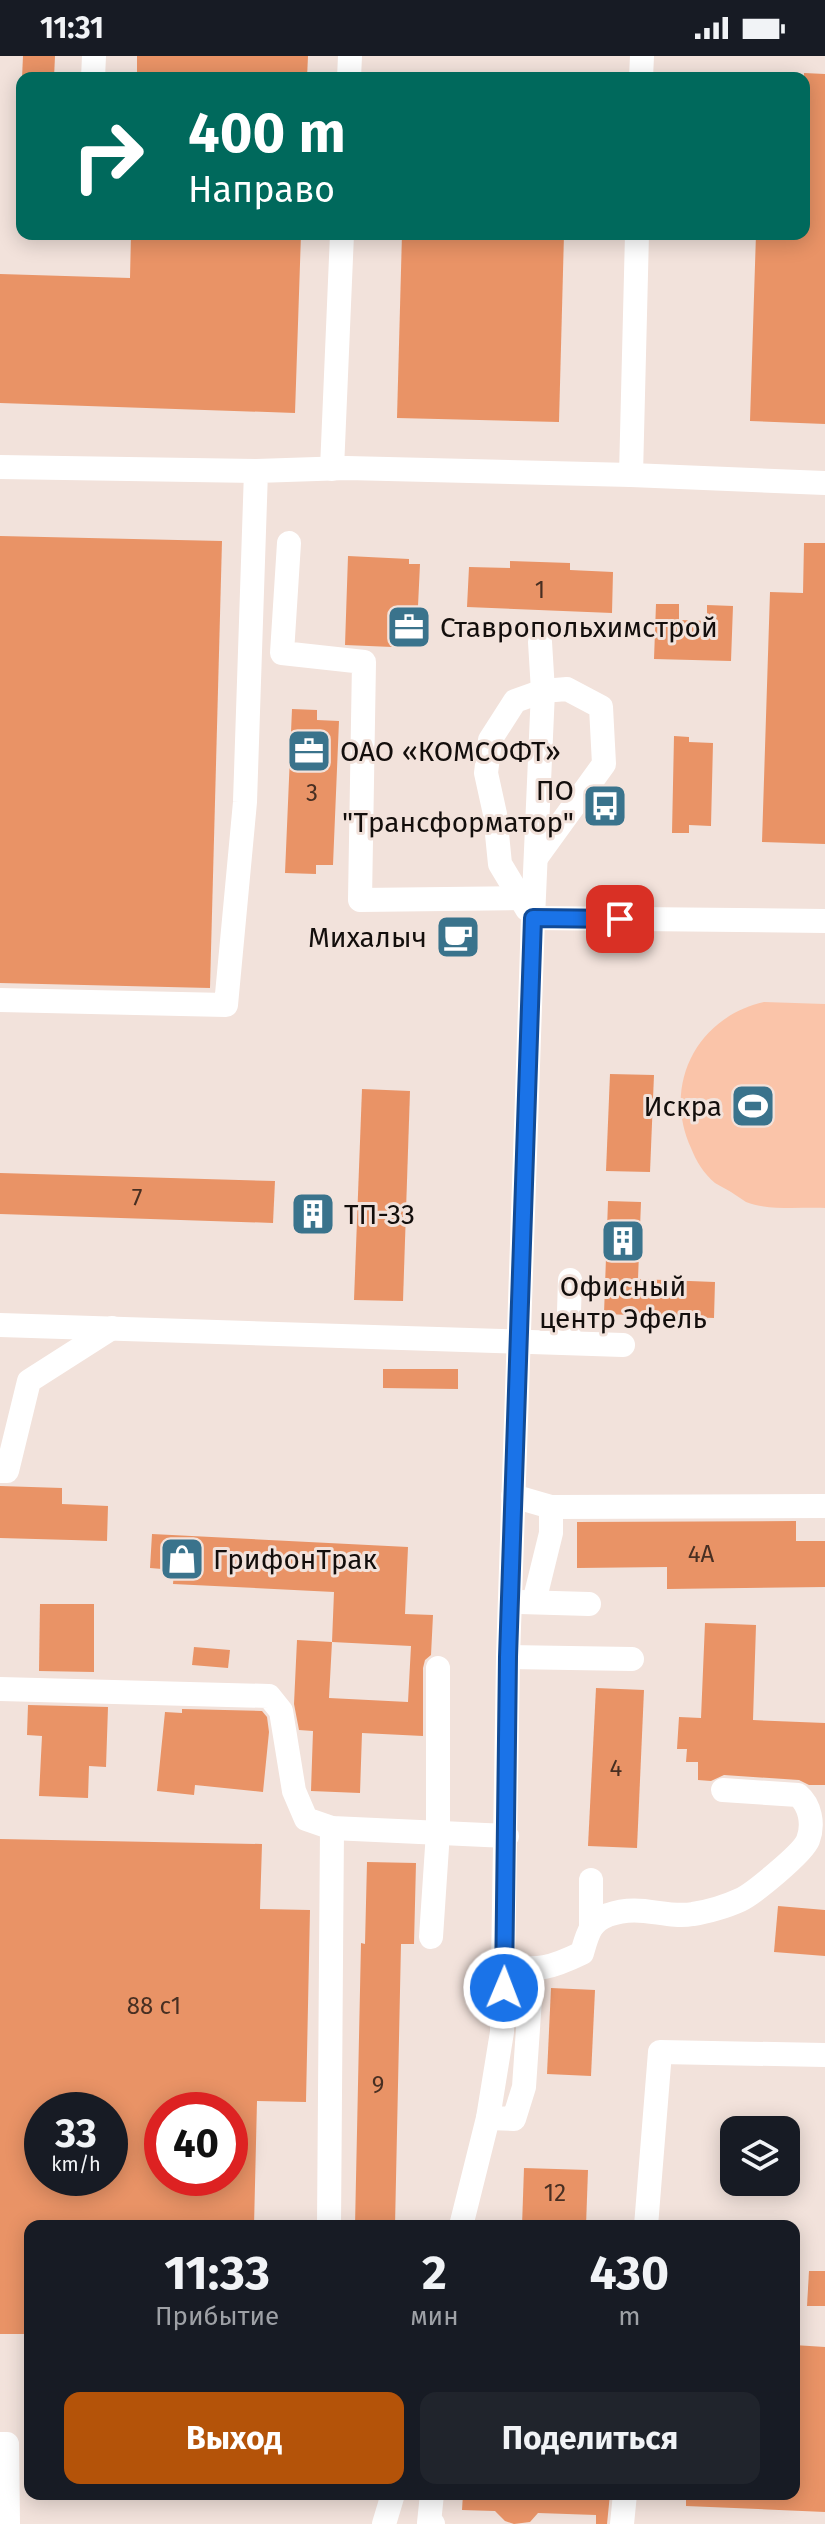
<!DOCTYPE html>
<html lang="ru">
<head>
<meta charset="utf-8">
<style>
	body { margin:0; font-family:"Fira Sans",sans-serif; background:#20242c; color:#f1f3f6; height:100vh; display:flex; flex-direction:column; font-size:30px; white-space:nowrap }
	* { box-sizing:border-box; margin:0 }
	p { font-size:26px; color:#9ea1a6 }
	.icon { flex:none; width:44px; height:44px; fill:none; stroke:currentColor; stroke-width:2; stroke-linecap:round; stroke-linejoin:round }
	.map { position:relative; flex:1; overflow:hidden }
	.details { position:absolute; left:24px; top:2164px; width:776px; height:280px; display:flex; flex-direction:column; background:#171b24; border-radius:16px; box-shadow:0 4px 20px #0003 }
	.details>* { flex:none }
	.hud { position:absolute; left:16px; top:16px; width:794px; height:168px; border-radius:16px; box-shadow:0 4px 20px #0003; background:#00695c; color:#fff; overflow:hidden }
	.controls { position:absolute; left:720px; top:2060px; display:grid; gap:16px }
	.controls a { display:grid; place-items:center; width:80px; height:80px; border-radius:16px; background:#171b24; box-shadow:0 4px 20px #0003; font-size:40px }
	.speed { position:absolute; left:24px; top:2036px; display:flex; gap:16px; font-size:40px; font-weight:700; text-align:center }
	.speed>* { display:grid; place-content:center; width:104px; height:104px; border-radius:50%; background:#171b24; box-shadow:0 4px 20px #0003; line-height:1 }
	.speed small { font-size:20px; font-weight:400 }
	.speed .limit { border:12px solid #d22; background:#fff; color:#111 }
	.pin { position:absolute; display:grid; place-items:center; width:68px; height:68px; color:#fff; margin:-34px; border-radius:16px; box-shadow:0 4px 12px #0006 }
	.me { position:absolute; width:88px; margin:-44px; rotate:1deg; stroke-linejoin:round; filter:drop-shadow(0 0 6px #0008) }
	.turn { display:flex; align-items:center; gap:28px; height:168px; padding:0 40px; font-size:36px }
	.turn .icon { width:104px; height:104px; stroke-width:2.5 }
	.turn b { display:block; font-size:56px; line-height:68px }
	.eta { display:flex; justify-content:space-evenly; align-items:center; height:136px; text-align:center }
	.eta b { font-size:48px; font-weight:700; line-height:56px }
	.primary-button { display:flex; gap:16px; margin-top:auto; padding:16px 40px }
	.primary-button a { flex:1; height:92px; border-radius:16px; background:#b45309; color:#fff; font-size:32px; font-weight:700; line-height:92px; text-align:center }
	.primary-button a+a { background:#20242c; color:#f1f3f6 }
	.status { display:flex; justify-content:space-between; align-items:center; height:56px; padding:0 40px; background:#171b24; direction:ltr }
	.status svg { height:22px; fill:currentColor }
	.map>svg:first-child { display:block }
</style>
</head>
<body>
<div class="status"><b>11:31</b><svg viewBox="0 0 49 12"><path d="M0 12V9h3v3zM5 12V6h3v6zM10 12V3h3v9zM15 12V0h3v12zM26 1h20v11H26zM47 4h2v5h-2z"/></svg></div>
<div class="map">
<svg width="825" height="2468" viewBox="0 0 825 2468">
	<rect width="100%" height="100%" fill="#f2e2db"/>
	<path fill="#fac4a9" d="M764,946l61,2v204c-24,-1 -56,3 -79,-6 -5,-3 -10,-7 -15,-10 -5,-3 -11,-6 -16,-9 -11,-9 -19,-22 -24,-35 -29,-63 6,-131 73,-146z"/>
	<g fill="#e99366" fill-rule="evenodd">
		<polygon points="23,0 55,0 54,22 22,22"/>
		<polygon points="137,0 308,0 307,22 137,22"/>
		<polygon points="804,17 825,18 825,368 750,365 756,178 804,178"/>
		<polygon points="131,178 301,178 295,357 0,347 0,218 130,222"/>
		<polygon points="402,178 564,178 559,366 397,362"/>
		<polygon points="0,480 222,485 210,932 0,927"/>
		<polygon points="804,487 825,487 825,788 762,786 770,536 803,537"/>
		<polygon points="348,500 409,503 409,508 420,508 416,592 345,589"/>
		<polygon points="510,505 570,507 570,514 613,516 612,557 467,551 469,511 510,512"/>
		<polygon points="656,548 679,548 679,564 707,565 707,549 733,550 731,605 654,603"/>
		<polygon points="292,653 317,654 317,664 339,665 333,809 316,809 316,818 285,817"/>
		<polygon points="674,680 689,681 689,686 713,687 711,770 689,769 689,777 672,777"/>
		<polygon points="440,866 478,868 477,896 439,894"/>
		<polygon points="610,1018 654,1019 650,1116 606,1115"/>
		<polygon points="362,1033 410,1035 403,1245 354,1244"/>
		<polygon points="0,1117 275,1125 273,1167 0,1158"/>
		<polygon points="608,1145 641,1146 638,1223 715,1226 714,1262 604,1258"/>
		<rect x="303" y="1146" width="20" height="25"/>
		<polygon points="383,1313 458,1313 458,1333 383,1332"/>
		<polygon points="0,1430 62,1432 62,1448 108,1450 107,1485 0,1482"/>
		<polygon points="796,1465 796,1485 825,1485 825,1531 667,1533 667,1511 577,1512 577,1466"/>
		<path d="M152,1478l256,13 -3,67 28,1 -2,40 -6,5 -2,8v68l-61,-3 -2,60 -49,-2 2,-60 -14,-1 -5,-26 3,-64 35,2 2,-50 -161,-8 1,-14 -24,-2zM332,1586l79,4 -3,56 -79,-4z"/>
		<polygon points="40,1548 94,1548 94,1616 39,1615"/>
		<polygon points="705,1567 756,1569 753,1664 825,1667 825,1729 809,1729 799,1724 724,1719 711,1725 698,1724 698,1706 686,1706 687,1693 677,1693 679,1661 701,1662"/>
		<polygon points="194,1591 230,1594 228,1612 192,1609"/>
		<polygon points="596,1632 644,1634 637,1792 588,1790"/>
		<polygon points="28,1649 108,1651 106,1711 89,1710 88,1742 39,1740 42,1680 27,1679"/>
		<polygon points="182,1653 262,1655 267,1661 269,1676 263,1736 195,1729 194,1739 157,1735 165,1656 182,1657"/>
		<path d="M0,1783l262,5 -2,65 50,1 -4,192 -49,-1 -3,125h-224v108h-30zM42,2054h68v68h-68zM162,2054h68v68h-68z"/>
		<polygon points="367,1806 416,1807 414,1888 401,1888 395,2170 355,2170 361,1887 365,1888"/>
		<polygon points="778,1850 825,1854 825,1900 774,1896"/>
		<polygon points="551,1932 595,1934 591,2020 547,2018"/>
		<polygon points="524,2112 588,2114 586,2170 522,2170"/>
		<polygon points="809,2215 825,2215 825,2250 807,2250"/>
		<polygon points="794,2289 825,2291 825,2456 686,2450 686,2438 794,2438"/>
		<polygon points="463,2438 610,2438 607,2468 596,2468 596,2459 538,2457 530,2466 514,2468 505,2465 495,2455 462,2454"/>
	</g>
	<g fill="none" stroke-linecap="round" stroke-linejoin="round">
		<g stroke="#fff" stroke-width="24">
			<polyline points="93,22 94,0"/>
			<polyline points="349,22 350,0"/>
			<polyline points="641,22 642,0"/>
			<polyline points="0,411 256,415"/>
			<polyline points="332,413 342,178"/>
			<polyline points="631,419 825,427"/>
			<polyline points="289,487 282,597 364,606 360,844 521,842"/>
			<polyline points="527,853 500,808 495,758 486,717 490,684 515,645 543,635 567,633 601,651 604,708 536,802"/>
			<polyline points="533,862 825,865"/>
			<polyline points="0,944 226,949 245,746 256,415 347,412 631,419 637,178"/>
			<polyline points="0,1269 623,1289"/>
			<polyline points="568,1287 570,1224"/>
			<polyline points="0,1415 7,1415 29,1325 112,1272"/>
			<polyline points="513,1440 551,1451 825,1450"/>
			<polyline points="520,1546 589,1548"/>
			<polyline points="534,1546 551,1477 551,1451"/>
			<polyline points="508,1601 632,1603"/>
			<polyline points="0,1633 269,1640 281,1655 294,1735 306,1763 332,1772 507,1780"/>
			<polyline points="591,1869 591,1824"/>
			<polyline points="431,1881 438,1776 438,1612"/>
			<path d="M505,1910c34,5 46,2 77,-13 5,-17 8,-32 26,-38 33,-12 56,4 85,-1 14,-2 34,-8 47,-14 13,-6 63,-47 68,-60 6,-16 2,-35 -10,-45l-75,-5"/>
			<polyline points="488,2062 514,2063 524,2031 532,1914"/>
			<polyline points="329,2170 332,1772"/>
			<polyline points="461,2170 488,2062 502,1976 508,1601 533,862 543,635 540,586"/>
			<polyline points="646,2170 660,1996 825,1999"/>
			<polyline points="0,2388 7,2388 8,2468"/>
			<polyline points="432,2438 429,2467 433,2468"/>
			<polyline points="384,2468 393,2438"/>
			<polyline points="622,2468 625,2438"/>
		</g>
	</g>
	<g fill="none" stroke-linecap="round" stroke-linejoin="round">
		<g stroke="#114b97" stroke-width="20">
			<polyline id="route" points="504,1932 508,1601 533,862 620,863"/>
		</g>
		<use href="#route" stroke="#1a73e8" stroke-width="14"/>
	</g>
	<defs>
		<g id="office-square" transform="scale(2.3)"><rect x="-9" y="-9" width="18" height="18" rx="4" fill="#3a738c" stroke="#f2e2db"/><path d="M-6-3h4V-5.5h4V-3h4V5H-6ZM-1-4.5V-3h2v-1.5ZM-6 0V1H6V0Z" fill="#fff"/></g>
		<g id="bus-square" transform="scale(2.3)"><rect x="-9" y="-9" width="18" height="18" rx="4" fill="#3a738c" stroke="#f2e2db"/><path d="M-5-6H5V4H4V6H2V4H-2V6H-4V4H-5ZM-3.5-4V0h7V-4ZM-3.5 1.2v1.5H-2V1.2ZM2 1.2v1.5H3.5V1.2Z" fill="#fff"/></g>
		<g id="cafe-square" transform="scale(2.3)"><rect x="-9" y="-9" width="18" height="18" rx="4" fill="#3a738c" stroke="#f2e2db"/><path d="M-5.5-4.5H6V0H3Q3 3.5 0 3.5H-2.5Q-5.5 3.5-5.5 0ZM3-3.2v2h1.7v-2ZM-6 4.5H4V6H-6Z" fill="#fff"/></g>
		<g id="stadium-square" transform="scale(2.3)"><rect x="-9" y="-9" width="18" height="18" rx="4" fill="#3a738c" stroke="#f2e2db"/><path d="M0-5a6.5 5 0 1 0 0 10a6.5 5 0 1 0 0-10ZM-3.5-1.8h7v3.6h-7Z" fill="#fff"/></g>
		<g id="building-square" transform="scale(2.3)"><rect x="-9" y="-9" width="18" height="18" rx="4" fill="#3a738c" stroke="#f2e2db"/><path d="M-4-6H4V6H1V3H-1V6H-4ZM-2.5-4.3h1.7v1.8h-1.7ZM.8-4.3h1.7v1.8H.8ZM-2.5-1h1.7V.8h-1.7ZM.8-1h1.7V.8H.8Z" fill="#fff"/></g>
		<g id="shop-square" transform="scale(2.3)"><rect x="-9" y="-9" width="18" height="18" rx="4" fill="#3a738c" stroke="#f2e2db"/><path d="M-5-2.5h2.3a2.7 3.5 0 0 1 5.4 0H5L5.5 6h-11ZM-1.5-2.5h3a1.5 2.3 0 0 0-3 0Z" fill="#fff"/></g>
	</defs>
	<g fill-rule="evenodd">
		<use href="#office-square" x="409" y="571"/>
		<use href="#office-square" x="309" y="695"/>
		<use href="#bus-square" x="605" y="750"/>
		<use href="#cafe-square" x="458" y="881"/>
		<use href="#stadium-square" x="753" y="1050"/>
		<use href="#building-square" x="313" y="1158"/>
		<use href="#building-square" x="623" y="1185"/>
		<use href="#shop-square" x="182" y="1503"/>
	</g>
	<g text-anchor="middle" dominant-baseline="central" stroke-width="6" stroke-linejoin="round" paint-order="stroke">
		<g font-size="24" fill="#482f22">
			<text x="540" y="534">1</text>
			<text x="312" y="737">3</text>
			<text x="137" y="1142">7</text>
			<text x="701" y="1498">4А</text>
			<text x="616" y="1712">4</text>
			<text x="154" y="1950">88 с1</text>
			<text x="378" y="2029">9</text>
			<text x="555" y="2137">12</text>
		</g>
		<g font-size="28" fill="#130e0c" stroke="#f2e2db" text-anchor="start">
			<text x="440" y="571">Ставропольхимстрой</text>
			<text x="340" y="695">ОАО «КОМСОФТ»</text>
			<text x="574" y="734" text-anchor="end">ПО<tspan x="574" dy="32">"Трансформатор"</tspan></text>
			<text x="427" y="881" text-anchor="end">Михалыч</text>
			<text x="722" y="1050" text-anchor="end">Искра</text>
			<text x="344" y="1158">ТП-33</text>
			<text x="623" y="1230" text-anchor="middle">Офисный<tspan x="623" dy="32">центр Эфель</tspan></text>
			<text x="213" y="1503">ГрифонТрак</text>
		</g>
	</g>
</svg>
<div class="controls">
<a><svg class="icon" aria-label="layers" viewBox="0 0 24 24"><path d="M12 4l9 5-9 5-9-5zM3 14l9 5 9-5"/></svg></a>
</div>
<div class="speed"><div>33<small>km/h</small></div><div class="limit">40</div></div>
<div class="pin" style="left:620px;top:863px;background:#d93025"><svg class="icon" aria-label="arrive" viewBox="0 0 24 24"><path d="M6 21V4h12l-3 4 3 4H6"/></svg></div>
<svg class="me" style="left:504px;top:1932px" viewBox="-20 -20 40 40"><circle r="17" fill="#1a73e8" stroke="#fff" stroke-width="3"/><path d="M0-11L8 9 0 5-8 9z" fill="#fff"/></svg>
<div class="hud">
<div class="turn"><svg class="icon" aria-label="right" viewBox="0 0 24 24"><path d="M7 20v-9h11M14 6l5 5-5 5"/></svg><div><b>400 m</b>Направо</div></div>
</div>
<section class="details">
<div class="eta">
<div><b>11:33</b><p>Прибытие</p></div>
<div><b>2</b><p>мин</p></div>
<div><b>430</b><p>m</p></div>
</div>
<div class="primary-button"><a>Выход</a><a>Поделиться</a></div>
</section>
</div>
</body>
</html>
